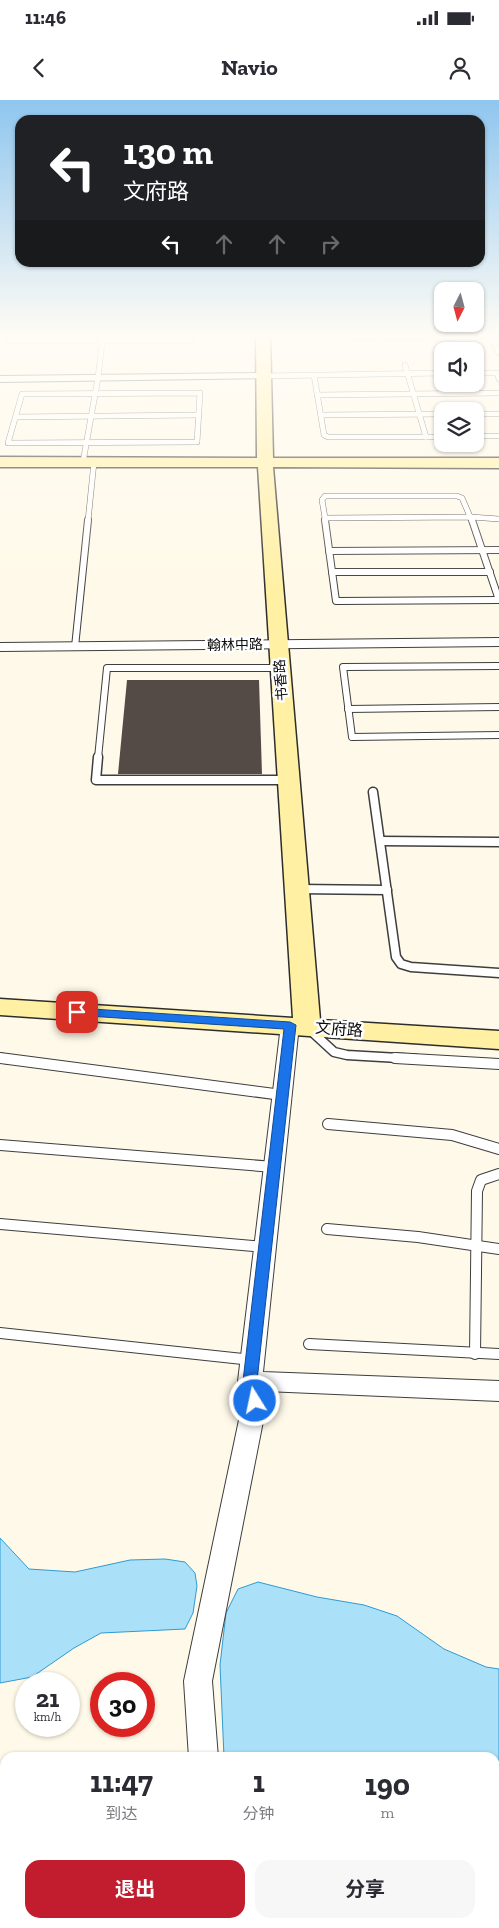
<!DOCTYPE html>
<html lang="zh">
<head>
<meta charset="utf-8">
<style>
	body { margin:0; font-family:"Zilla Slab","Noto Sans SC",serif; background:#f7f7f7; color:#2b2b33; height:100vh; display:flex; flex-direction:column; font-size:19px; white-space:nowrap }
	* { box-sizing:border-box; margin:0 }
	p { font-size:16px; color:#7c7c81 }
	.icon { flex:none; width:28px; height:28px; fill:none; stroke:currentColor; stroke-width:2; stroke-linecap:round; stroke-linejoin:round }
	.map { position:relative; flex:1; overflow:hidden }
	.panel { position:absolute; left:0px; top:1652px; width:500px; height:176px; display:flex; flex-direction:column; background:#fff; border-radius:15px 15px 0 0; box-shadow:0 1px 4px #0004 }
	.panel>* { flex:none }
	.guide { position:absolute; left:15px; top:15px; width:470px; height:152px; border-radius:15px; box-shadow:0 1px 4px #0004; background:#202124; color:#fff; overflow:hidden }
	.needle { width:32px; rotate:186deg }
	.buttons { position:absolute; left:434px; top:182px; display:grid; gap:10px }
	.buttons a { display:grid; place-items:center; width:50px; height:50px; border-radius:10px; background:#fff; box-shadow:0 1px 4px #0004; font-size:25px }
	.speed { position:absolute; left:15px; top:1572px; display:flex; gap:10px; font-size:25px; font-weight:700; text-align:center }
	.speed>* { display:grid; place-content:center; width:65px; height:65px; border-radius:50%; background:#fff; box-shadow:0 1px 4px #0004; line-height:1 }
	.speed small { font-size:12px; font-weight:400 }
	.speed .limit { border:8px solid #d22; background:#fff; color:#111 }
	.pin { position:absolute; display:grid; place-items:center; width:42px; height:42px; color:#fff; margin:-21px; border-radius:10px; box-shadow:0 2px 8px #0006 }
	.me { position:absolute; width:55px; margin:-28px; rotate:350deg; stroke-linejoin:round; filter:drop-shadow(0 0 4px #0008) }
	.turn { display:flex; align-items:center; gap:18px; height:105px; padding:0 25px; font-size:22px }
	.turn .icon { width:65px; height:65px; stroke-width:2.5 }
	.turn b { display:block; font-size:35px; line-height:42px }
	.lanes { display:flex; align-items:center; height:48px; padding:0 25px; background:#0003; justify-content:center; gap:25px; direction:ltr }
	.lanes .off { opacity:.35 }
	.eta { display:flex; justify-content:space-evenly; align-items:center; height:85px; text-align:center }
	.eta b { font-size:30px; font-weight:700; line-height:35px }
	.button { display:flex; gap:10px; margin-top:auto; padding:10px 25px }
	.button a { flex:1; height:58px; border-radius:15px; background:#c11d2e; color:#fff; font-size:20px; font-weight:700; line-height:58px; text-align:center }
	.button a+a { background:#f7f7f7; color:#2b2b33 }
	.status { display:flex; justify-content:space-between; align-items:center; height:35px; padding:0 25px; background:#fff; direction:ltr }
	.status svg { height:14px; fill:currentColor }
	header { display:flex; justify-content:space-between; align-items:center; height:65px; padding:0 25px; background:#fff; font-size:22px; font-weight:700 }
	.map>svg:first-child { display:block }
</style>
</head>
<body>
<div class="status"><b>11:46</b><svg viewBox="0 0 49 12"><path d="M0 12V9h3v3zM5 12V6h3v6zM10 12V3h3v9zM15 12V0h3v12zM26 1h20v11H26zM47 4h2v5h-2z"/></svg></div>
<header><svg class="icon" aria-label="back" viewBox="0 0 24 24"><path d="M15 5l-7 7 7 7"/></svg>Navio<svg class="icon" aria-label="person" viewBox="0 0 24 24"><circle cx="12" cy="8" r="4"/><path d="M4 21q1-7 8-7t8 7"/></svg></header>
<div class="map">
<svg width="499" height="1828" viewBox="0 0 499 1828">
	<rect width="100%" height="100%" fill="#fff9e9"/>
	<g fill="#abe0f9" stroke="#2e9bd4">
		<polygon points="0,1438 29,1469 75,1472 130,1460 165,1459 185,1462 195,1473 197,1486 193,1513 185,1529 101,1533 74,1548 32,1577 0,1583"/>
		<polygon points="258,1482 317,1497 364,1505 397,1516 444,1549 486,1567 499,1569 499,1720 495,1719 495,1658 224,1657 220,1565 226,1513 238,1489"/>
	</g>
	<polygon fill="#544b47" points="127,580 259,580 262,674 118,674"/>
	<g fill="none" stroke-linecap="round" stroke-linejoin="round">
		<g stroke="#3e3e3e" stroke-width="6">
			<g id="lane-far4">
				<polyline points="304,234 304,236 372,238 481,237"/>
				<polyline points="491,239 499,253"/>
				<polyline points="8,241 192,241"/>
				<polyline points="405,265 426,337"/>
				<polyline points="475,273 497,273 499,279"/>
				<polyline points="314,275 324,335 328,337 442,337"/>
				<polyline points="264,276 442,273"/>
				<polygon points="200,293 197,342 8,343 22,294"/>
				<polyline points="317,295 499,293"/>
				<polyline points="475,314 499,314"/>
				<polyline points="321,315 442,314"/>
				<polyline points="16,317 199,315"/>
				<polyline points="475,336 499,336"/>
				<polyline points="83,362 98,278 103,234"/>
				<polyline points="325,418 322,400 325,396 457,396 462,398 472,421"/>
				<polyline points="88,421 94,362"/>
				<polyline points="325,421 325,418 471,417 499,419"/>
			</g>
		</g>
		<g stroke="#3e3e3e" stroke-width="8">
			<g id="lane-far3">
				<polyline points="325,420 336,501 499,500"/>
				<polyline points="472,420 499,500"/>
				<polyline points="329,451 499,450"/>
				<polyline points="332,472 490,472"/>
				<polyline points="75,547 88,420"/>
				<polyline points="499,566 343,567 352,637 499,635"/>
				<polyline points="348,609 499,607"/>
				<polyline points="98,658 107,568 280,568"/>
			</g>
		</g>
		<g stroke="#3e3e3e" stroke-width="11">
			<g id="lane-far2">
				<polyline points="98,657 96,680 289,680"/>
				<polyline points="373,692 396,857 401,864 411,867 499,873"/>
				<polyline points="381,741 499,742"/>
				<polyline points="297,789 387,790"/>
				<polyline points="309,929 334,952 347,955 416,959"/>
				<polyline points="0,958 8,959"/>
			</g>
		</g>
		<g stroke="#3e3e3e" stroke-width="12">
			<g id="lane-far1">
				<polyline points="0,958 282,995"/>
				<polyline points="395,958 499,964"/>
				<polyline points="328,1024 452,1035 499,1049"/>
				<polyline points="0,1045 274,1067"/>
				<polyline points="0,1124 265,1147"/>
				<polyline points="327,1129 418,1137 499,1149"/>
				<polyline points="0,1233 252,1260"/>
				<polyline points="309,1244 499,1254"/>
				<polyline points="475,1254 477,1091 481,1080 499,1074"/>
			</g>
		</g>
		<g stroke="#3e3e3e" stroke-width="16">
			<g id="lane">
				<polyline points="0,1720 5,1721"/>
				<polyline points="451,1824 472,1828"/>
			</g>
		</g>
		<g stroke="#3e3e3e" stroke-width="2">
			<g id="street">
				<polygon points="264,273 268,274 268,278 0,282 0,276"/>
				<polygon points="499,538 499,546 0,551 0,543"/>
				<polygon points="290,919 297,921 299,925 263,1272 499,1281 499,1301 265,1291 267,1301 212,1581 218,1658 189,1658 184,1581 243,1301 238,1281 281,925 283,921"/>
				<polygon points="174,1824 206,1824 205,1828 173,1828"/>
			</g>
		</g>
		<g stroke="#2d2d2d" stroke-width="3">
			<polygon id="secondary" points="256,234 270,234 273,358 499,358 499,368 273,367 320,920 499,931 499,949 0,915 0,899 293,918 258,367 0,367 0,357 257,358"/>
		</g>
		<use href="#lane-far4" stroke="#fff" stroke-width="5"/>
		<use href="#lane-far3" stroke="#fff" stroke-width="6"/>
		<use href="#lane-far2" stroke="#fff" stroke-width="8"/>
		<use href="#lane-far1" stroke="#fff" stroke-width="10"/>
		<use href="#lane" stroke="#fff" stroke-width="13"/>
		<use href="#street" fill="#fff" fill-rule="evenodd"/>
		<use href="#secondary" fill="#fff0a4" fill-rule="evenodd"/>
	</g>
	<linearGradient id="sky" x2="0" y2="1"><stop stop-color="#8fc6ef"/><stop offset="0.48" stop-color="#fffcf5"/><stop offset="1" stop-color="#fffcf5" stop-opacity="0"/></linearGradient>
	<rect width="499" height="490" fill="url(#sky)"/>
	<polygon fill="#1a73e8" stroke="#114b97" points="77,908 290,922 296,925 257,1281 262,1301 260,1305 255,1307 250,1305 243,1281 284,929 73,915 72,912"/>
	<g text-anchor="middle" dominant-baseline="central" stroke-width="5" stroke-linejoin="round" paint-order="stroke">
		<g font-size="14" fill="#0b0b0b" stroke="#fff">
			<text transform="translate(235 545) rotate(-1)">翰林中路</text>
			<text transform="translate(281 580) rotate(-94)">书香路</text>
		</g>
		<g font-size="16" fill="#0b0b0b" stroke="#fff">
			<text transform="translate(339 929) rotate(4)">文府路</text>
		</g>
	</g>
</svg>
<div class="buttons">
<a><svg class="needle" viewBox="-14 -14 28 28"><path d="M0-13l5 13h-10z" fill="#e53935"/><path d="M0 13l5-13h-10z" fill="#7c7c81"/></svg></a>
<a><svg class="icon" aria-label="sound" viewBox="0 0 24 24"><path d="M4 9h4l5-4v14l-5-4H4zM17 9q2 3 0 6"/></svg></a>
<a><svg class="icon" aria-label="layers" viewBox="0 0 24 24"><path d="M12 4l9 5-9 5-9-5zM3 14l9 5 9-5"/></svg></a>
</div>
<div class="speed"><div>21<small>km/h</small></div><div class="limit">30</div></div>
<div class="pin" style="left:77px;top:912px;background:#d93025"><svg class="icon" aria-label="arrive" viewBox="0 0 24 24"><path d="M6 21V4h12l-3 4 3 4H6"/></svg></div>
<svg class="me" style="left:255px;top:1301px" viewBox="-20 -20 40 40"><circle r="17" fill="#1a73e8" stroke="#fff" stroke-width="3"/><path d="M0-11L8 9 0 5-8 9z" fill="#fff"/></svg>
<div class="guide">
<div class="turn"><svg class="icon" aria-label="left" viewBox="0 0 24 24"><path d="M17 20v-9H6M10 6l-5 5 5 5"/></svg><div><b>130 m</b>文府路</div></div>
<div class="lanes"><svg class="icon" aria-label="left" viewBox="0 0 24 24"><path d="M17 20v-9H6M10 6l-5 5 5 5"/></svg><svg class="icon off" aria-label="ahead" viewBox="0 0 24 24"><path d="M12 20V5M6 11l6-6 6 6"/></svg><svg class="icon off" aria-label="ahead" viewBox="0 0 24 24"><path d="M12 20V5M6 11l6-6 6 6"/></svg><svg class="icon off" aria-label="right" viewBox="0 0 24 24"><path d="M7 20v-9h11M14 6l5 5-5 5"/></svg></div>
</div>
<section class="panel">
<div class="eta">
<div><b>11:47</b><p>到达</p></div>
<div><b>1</b><p>分钟</p></div>
<div><b>190</b><p>m</p></div>
</div>
<div class="button"><a>退出</a><a>分享</a></div>
</section>
</div>
</body>
</html>
